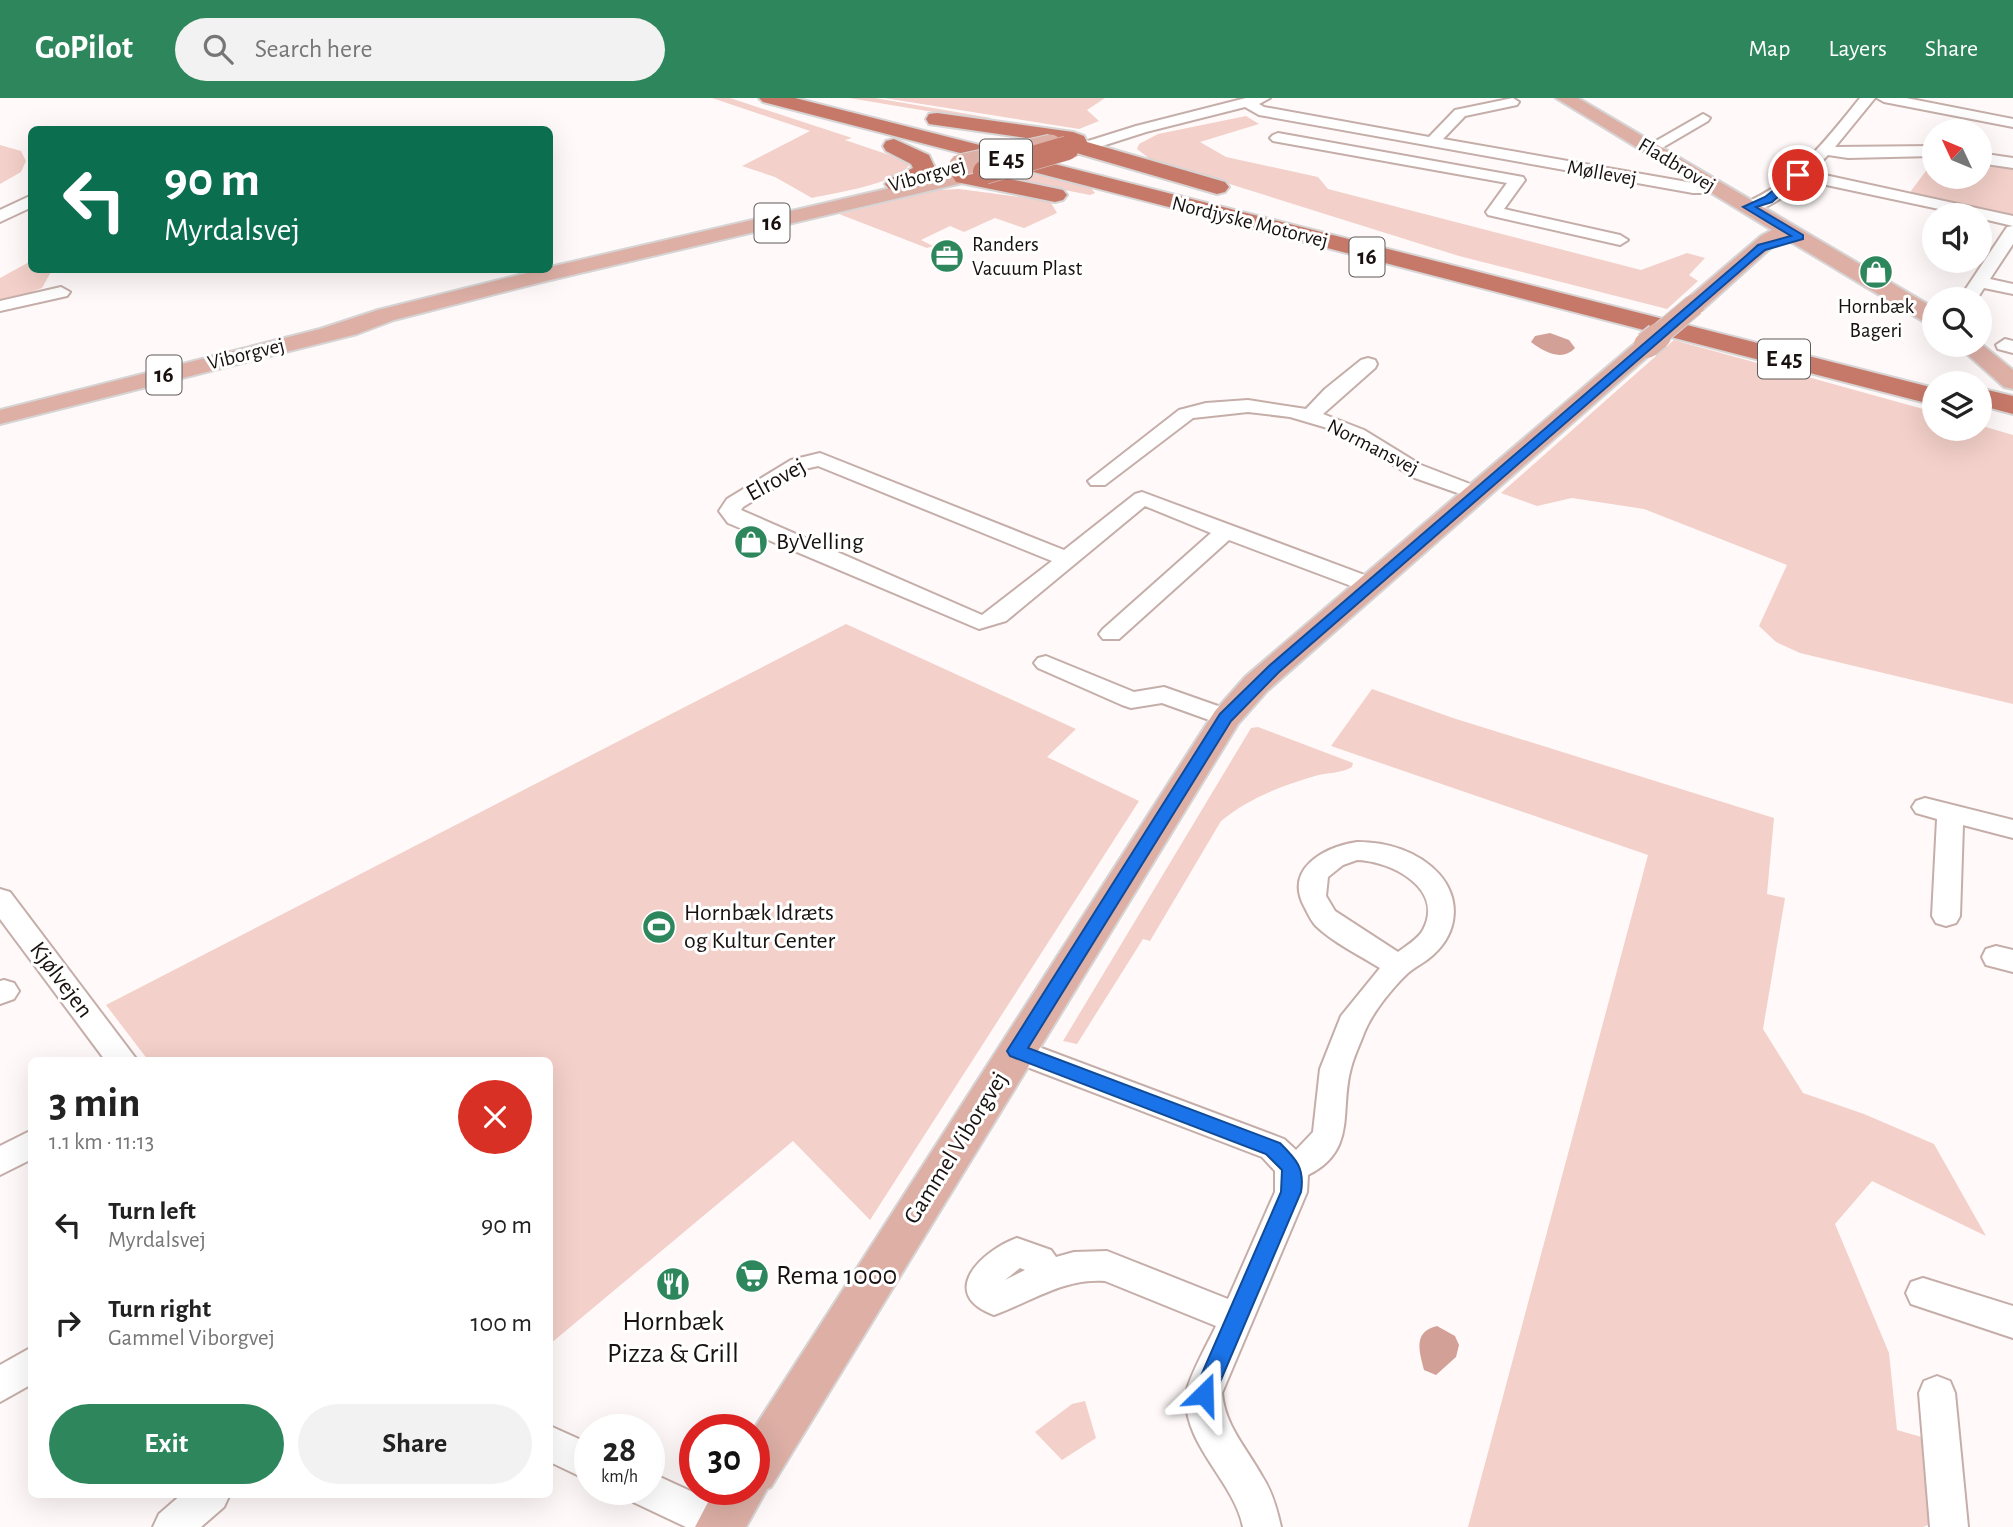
<!DOCTYPE html>
<html lang="en">
<head>
<meta charset="utf-8">
<style>
	body { margin:0; font-family:"Alegreya Sans",sans-serif; background:#f2f2f2; color:#222; height:100vh; display:flex; flex-direction:column; font-size:26px; white-space:nowrap }
	* { box-sizing:border-box; margin:0 }
	p { font-size:23px; color:#767676 }
	.icon { flex:none; width:38px; height:38px; fill:none; stroke:currentColor; stroke-width:2; stroke-linecap:round; stroke-linejoin:round }
	.map { position:relative; flex:1; overflow:hidden }
	.panel { position:absolute; left:28px; top:959px; width:525px; height:441px; display:flex; flex-direction:column; background:#fff; border-radius:10px; box-shadow:0 7px 28px #0002 }
	.panel>* { flex:none }
	.hud { position:absolute; left:28px; top:28px; width:525px; height:147px; border-radius:10px; box-shadow:0 7px 28px #0002; background:#0b6e4f; color:#fff; overflow:hidden }
	.needle { width:46px; rotate:314deg }
	.fabs { position:absolute; left:1922px; top:21px; display:grid; gap:14px }
	.fabs a { display:grid; place-items:center; width:70px; height:70px; border-radius:50%; background:#fff; box-shadow:0 7px 28px #0002; font-size:35px }
	.speed { position:absolute; left:574px; top:1316px; display:flex; gap:14px; font-size:35px; font-weight:700; text-align:center }
	.speed>* { display:grid; place-content:center; width:91px; height:91px; border-radius:50%; background:#fff; box-shadow:0 7px 28px #0002; line-height:1 }
	.speed small { font-size:18px; font-weight:400 }
	.speed .limit { border:10px solid #d22; background:#fff; color:#111 }
	.pin { position:absolute; display:grid; place-items:center; width:60px; height:60px; color:#fff; margin:-30px; border:4px solid #fff; border-radius:50%; box-shadow:0 2px 7px #0007 }
	.me { position:absolute; width:77px; margin:-38px; rotate:22deg; stroke-linejoin:round; filter:drop-shadow(0 0 5px #0008) }
	.turn { display:flex; align-items:center; gap:24px; height:147px; padding:0 21px; font-size:32px }
	.turn .icon { width:91px; height:91px; stroke-width:2.5 }
	.turn b { display:block; font-size:49px; line-height:60px }
	.round { display:grid; place-items:center; flex:none; width:74px; height:74px; border-radius:37px; background:#f2f2f2 }
	.head { display:flex; align-items:center; justify-content:space-between; height:119px; padding:0 21px }
	h1 { font-size:42px; font-weight:700; line-height:52px }
	.primary-button { display:flex; gap:14px; margin-top:auto; padding:14px 21px }
	.primary-button a { flex:1; height:80px; border-radius:42px; background:#2e875c; color:#fff; font-size:28px; font-weight:700; line-height:80px; text-align:center }
	.primary-button a+a { background:#f2f2f2; color:#222 }
	ul { padding:0; list-style:none }
	li { display:flex; align-items:center; gap:21px; height:98px; padding:0 21px }
	li div { flex:1 }
	li b { display:block; font-size:26px }
	li em { font-style:normal }
	header { display:flex; align-items:center; gap:42px; box-sizing:border-box; height:98px; padding:0 35px; background:#2e875c; color:#fff }
	header strong { font-size:33px }
	nav { display:flex; gap:38px; margin-inline-start:auto; font-size:24px }
	.search { width:490px; height:63px; background:#f2f2f2; display:flex; align-items:center; gap:18px; box-sizing:border-box; padding:0 24px; border-radius:38px; color:#767676; font-size:26px }
	.map>svg:first-child { display:block }
</style>
</head>
<body>
<header>
<strong>GoPilot</strong>
<div class="search"><svg class="icon" aria-label="search" viewBox="0 0 24 24"><circle cx="10" cy="10" r="6"/><path d="M15 15l6 6"/></svg>Search here</div>
<nav><a>Map</a><a>Layers</a><a>Share</a></nav>
</header>
<div class="map">
<svg width="2013" height="1429" viewBox="0 0 2013 1429">
	<rect width="100%" height="100%" fill="#fffaf9"/>
	<g fill="#f3d0c9">
		<path d="M712,0h18l122,40 -7,2 62,21 2,5c-18,19 -71,26 -97,32l-37,-21 -33,-11 68,-35z"/>
		<polygon points="849,0 875,0 991,20 987,23"/>
		<polygon points="884,0 1105,0 1087,12 1099,23 1079,31"/>
		<polygon points="1246,18 1259,26 1200,44 1226,59 1318,79 1328,91 1641,172 1687,155 1705,160 1689,177 1698,183 1667,211 1459,158 1150,61 1137,51 1139,46 1158,36"/>
		<polygon points="0,47 21,53 26,63 21,74 0,86"/>
		<polygon points="1934,62 1934,79 1979,79 1979,62 2013,67 2013,119 1913,98 1911,93"/>
		<polygon points="1024,73 1090,89 1095,95 1090,97 998,79"/>
		<polygon points="959,91 1050,103 1057,115 1024,130 995,120 964,134 950,128 921,142 933,148 927,150 839,116 938,92"/>
		<polygon points="31,163 32,172 52,172 42,190 0,205 0,180"/>
		<polygon points="1674,242 1934,314 1934,331 1979,331 1979,327 2013,337 2013,606 1800,555 1776,544 1759,528 1787,467 1644,411 1572,400 1537,408 1501,395"/>
		<polygon points="846,526 1076,631 1047,659 1139,703 870,1122 793,1043 550,1246 550,962 148,962 106,907"/>
		<polygon points="1372,591 1453,620 1774,720 1767,796 1785,800 1763,931 1803,995 1864,1016 1934,1046 1986,1138 1872,1083 1835,1126 1889,1255 1897,1332 1925,1340 1935,1424 1923,1429 1468,1429 1648,757 1331,648"/>
		<path d="M1258,629l95,36 -1,4c-12,7 -24,5 -37,9 -34,10 -66,22 -94,45l-71,120 -7,-2 -66,105 -14,-3 188,-313z"/>
		<polygon points="1085,1303 1096,1340 1062,1362 1035,1334 1072,1306"/>
	</g>
	<g fill="#d2a096">
		<path d="M1550,235l19,7 6,8c-13,14 -31,4 -44,-6l4,-6z"/>
		<path d="M1437,1228l18,10 4,9 -3,12 -20,18 -12,-5c-5,-20 -11,-38 13,-44z"/>
	</g>
	<g fill="none" stroke-linecap="round" stroke-linejoin="round">
		<g stroke="#c5aea9" stroke-width="4">
			<g id="minor">
				<polygon points="1246,0 1270,0 1259,6 1264,9 1429,39 1455,12 1513,0 1519,4 1517,7 1465,18 1443,41 1693,85 1716,85 1724,90 1716,95 1693,95 1259,17 1245,9 1146,34 1074,57 1066,52 1069,49 1136,28"/>
				<path d="M1860,0h15l-40,49 99,-1v10l-86,2 -20,-3 -17,17 202,44v10l-34,-8v-3h-12l-164,-35c-15,13 -40,36 -61,30l-2,-3 2,-3c50,-19 86,-66 118,-106z"/>
				<polygon points="1877,0 1906,0 2013,21 2013,29 1884,4"/>
				<polygon points="1703,16 1710,20 1708,23 1655,54 1645,54 1642,51"/>
				<polygon points="1278,35 1523,79 1525,82 1504,111 1620,137 1628,142 1620,147 1488,117 1486,114 1507,85 1273,43 1270,40 1273,37"/>
				<polygon points="1979,55 2013,60 2013,70 1979,65"/>
				<polygon points="32,97 32,109 0,124 0,112"/>
				<polygon points="2013,128 2013,146 1990,181 2013,186 2013,196 1984,190 1977,201 1959,201 2007,129"/>
				<polygon points="61,189 70,194 67,198 0,213 0,203"/>
				<polygon points="2005,241 2013,243 2013,255 1998,251 1996,247"/>
				<polygon points="1368,260 1375,262 1377,266 1375,270 1323,316 1364,332 1421,367 1483,391 1486,395 1483,399 1469,399 1415,380 1350,341 1324,329 1290,319 1248,314 1193,320 1105,387 1091,387 1088,383 1179,312 1206,305 1248,302 1306,311 1325,291 1361,262"/>
				<path d="M820,355l244,97 71,-56 7,-2 236,88 3,5 -3,5h-16l-133,-50 -110,99h-16l-4,-5 4,-5 108,-96 -66,-27 -139,115 -27,8 -251,-106 -9,-12 8,-12 64,-39zM818,368l234,95 -70,54 -241,-105 2,-3 62,-38z"/>
				<polygon points="1046,558 1134,594 1164,589 1235,614 1238,620 1235,626 1226,628 1162,605 1131,610 1122,607 1038,570 1034,565 1038,560"/>
				<polygon points="1925,700 2013,722 2013,740 1963,727 1960,818 1956,825 1946,828 1936,825 1932,818 1937,721 1916,715 1912,709 1916,703"/>
				<path d="M1357,744c30,0 61,9 82,32 22,25 19,58 -5,80 -8,8 -18,12 -26,19 -16,15 -36,40 -44,60 -4,11 -10,23 -13,35 -12,42 7,82 -43,107l-1,17 -85,201c3,33 24,54 40,83 10,15 15,33 19,51h-38c-9,-46 -60,-82 -57,-132 1,-15 23,-54 30,-69l-111,-45c-41,-3 -73,20 -111,34 -57,-21 -13,-64 23,-77l34,12 5,7 18,-5 33,-1 121,48 47,-107v-21l-13,-14 -256,-98 -4,-8 4,-8 11,-4 11,4 256,96 12,11 17,-18 7,-63 21,-53 39,-48c-21,-13 -46,-25 -64,-42 -4,-4 -8,-12 -11,-18 -22,-39 19,-61 52,-66zM1357,762c34,1 88,28 66,70 -5,9 -17,16 -25,22l-63,-41 -9,-15 2,-19 15,-12zM1020,1170l5,2 -20,10z"/>
				<polygon points="0,791 10,794 137,962 105,962 0,821"/>
				<polygon points="1996,848 2013,852 2013,874 1986,867 1982,859 1986,851"/>
				<polygon points="4,882 14,885 19,893 14,901 0,906 0,883"/>
				<polygon points="32,1032 32,1061 0,1077 0,1048"/>
				<polygon points="1923,1180 2013,1208 2013,1240 1911,1206 1906,1195 1911,1184"/>
				<polygon points="32,1249 32,1286 0,1304 0,1267"/>
				<polygon points="1937,1278 1950,1283 1955,1295 1968,1429 1930,1429 1919,1295 1924,1283"/>
				<polygon points="550,1328 590,1346 590,1383 550,1364"/>
				<polygon points="649,1374 734,1413 739,1429 686,1429 633,1404 627,1391 649,1391"/>
				<polygon points="182,1396 230,1396 224,1409 201,1429 153,1429 159,1416"/>
			</g>
		</g>
		<g stroke="#d6d4d4" stroke-width="4">
			<g id="major">
				<polygon points="1556,0 1578,0 1934,210 1934,227 1926,225 1786,141 1775,146 1702,212 1686,212 1683,207 1686,202 1761,138 1772,132"/>
				<polygon points="985,68 992,70 995,74 992,78 542,184 394,222 357,236 0,326 0,312 320,231 378,212 539,172 550,172 550,169"/>
				<polygon points="1647,240 1655,242 1659,247 1655,252 1267,593 1238,626 771,1389 767,1391 746,1429 695,1429 715,1391 754,1391 753,1332 1215,613 1245,579 1639,242"/>
				<polygon points="1979,244 2013,272 2013,291 2004,289 1957,247 1979,247"/>
			</g>
		</g>
		<g stroke="#d6d4d4" stroke-width="4">
			<g id="highway">
				<polygon points="759,0 795,0 1934,290 1934,307 763,4"/>
				<polygon points="937,15 1073,34 1084,38 1087,44 1225,84 1229,89 1225,94 1217,96 1073,54 1048,51 1045,46 1047,43 929,26 926,21 929,16"/>
				<path d="M894,41l35,16 6,13c-9,15 -28,25 -46,21l-4,-5 4,-5 24,-11 -2,-4 -25,-13 -3,-5 3,-5z"/>
				<polygon points="972,63 980,65 983,70 980,75 1063,92 1067,97 1063,102 1055,104 956,84 951,76 954,71"/>
				<polygon points="1979,290 2013,298 2013,316 1979,307"/>
			</g>
		</g>
		<use href="#minor" fill="#fff" fill-rule="evenodd"/>
		<use href="#major" fill="#ddafa5" fill-rule="evenodd"/>
		<use href="#highway" fill="#c77969" fill-rule="evenodd"/>
		<g stroke="#d6d4d4" stroke-width="23" stroke-linecap="butt">
			<g id="major-bridge-far1">
				<polyline points="960,67 1051,47"/>
				<polyline points="1655,240 1694,207"/>
			</g>
		</g>
		<g stroke="#d6d4d4" stroke-width="29" stroke-linecap="butt">
			<polyline id="major-bridge" points="1647,247 1658,238"/>
		</g>
		<g stroke="#d6d4d4" stroke-width="25" stroke-linecap="butt">
			<polyline id="highway-bridge" points="985,74 1067,50"/>
		</g>
		<use href="#major-bridge-far1" stroke="#ddafa5" stroke-width="21"/>
		<use href="#major-bridge" stroke="#ddafa5" stroke-width="26"/>
		<use href="#highway-bridge" stroke="#c77969" stroke-width="24"/>
	</g>
	<path fill="#1a73e8" stroke="#114b97" stroke-width="2" d="M1795,75l8,2 -31,27 -16,5 47,28v4l-38,11 -11,9 -475,413 -48,49 -203,327 252,95c16,16 25,25 21,49l-89,209 -8,3 -8,-3 -3,-7 88,-202 1,-22 -16,-16 -256,-98 -3,-5 213,-337 49,-48 478,-411 11,-10 33,-9 -48,-29 22,-10z"/>
	<defs>
		<g id="office-disc" transform="scale(1.75)"><circle r="9.5" fill="#2e875c" stroke="#fff"/><path d="M-6-3h4V-5.5h4V-3h4V5H-6ZM-1-4.5V-3h2v-1.5ZM-6 0V1H6V0Z" fill="#fff"/></g>
		<g id="shop-disc" transform="scale(1.75)"><circle r="9.5" fill="#2e875c" stroke="#fff"/><path d="M-5-2.5h2.3a2.7 3.5 0 0 1 5.4 0H5L5.5 6h-11ZM-1.5-2.5h3a1.5 2.3 0 0 0-3 0Z" fill="#fff"/></g>
		<g id="stadium-disc" transform="scale(1.75)"><circle r="9.5" fill="#2e875c" stroke="#fff"/><path d="M0-5a6.5 5 0 1 0 0 10a6.5 5 0 1 0 0-10ZM-3.5-1.8h7v3.6h-7Z" fill="#fff"/></g>
		<g id="supermarket-disc" transform="scale(1.75)"><circle r="9.5" fill="#2e875c" stroke="#fff"/><path d="M-6-5.5h2.5l.6 2H6L4.5 2H-2.5L-4.4-4H-6ZM-1.5 3.2a1.3 1.3 0 1 0 .1 0ZM3 3.2a1.3 1.3 0 1 0 .1 0Z" fill="#fff"/></g>
		<g id="restaurant-disc" transform="scale(1.75)"><circle r="9.5" fill="#2e875c" stroke="#fff"/><path d="M-5-6h1v4h1v-4h1v4h1v-4h1v5L-1.5 .5V6h-2V.5L-5-1ZM5-6V6H3V1.5H1.5Q1.5-4 5-6Z" fill="#fff"/></g>
	</defs>
	<g fill-rule="evenodd">
		<use href="#office-disc" x="947" y="158"/>
		<use href="#shop-disc" x="1876" y="174"/>
		<use href="#shop-disc" x="751" y="444"/>
		<use href="#stadium-disc" x="659" y="829"/>
		<use href="#supermarket-disc" x="752" y="1178"/>
		<use href="#restaurant-disc" x="673" y="1186"/>
	</g>
	<g text-anchor="middle" dominant-baseline="central" stroke-width="6" stroke-linejoin="round" paint-order="stroke">
		<g font-size="21" fill="#191110" stroke="#fff">
			<text transform="translate(1677 67) rotate(31)">Fladbrovej</text>
			<text transform="translate(1602 75) rotate(10)">Møllevej</text>
			<text transform="translate(927 77) rotate(-16)">Viborgvej</text>
			<text transform="translate(1250 124) rotate(14)">Nordjyske Motorvej</text>
			<text transform="translate(246 256) rotate(-14)">Viborgvej</text>
			<text transform="translate(1373 349) rotate(27)">Normansvej</text>
		</g>
		<g font-size="21" fill="#191110" stroke="#fff" text-anchor="start">
			<text x="972" y="146">Randers<tspan x="972" dy="24">Vacuum Plast</tspan></text>
			<text x="1876" y="208" text-anchor="middle">Hornbæk<tspan x="1876" dy="24">Bageri</tspan></text>
		</g>
		<g fill="#fff" stroke="#5e5858" stroke-width="2">
			<rect x="980" y="41.5" width="52" height="39" rx="5"/>
			<rect x="754.5" y="105.5" width="35" height="39" rx="5"/>
			<rect x="1349.5" y="139.5" width="35" height="39" rx="5"/>
			<rect x="1758" y="241.5" width="52" height="39" rx="5"/>
			<rect x="146.5" y="257.5" width="35" height="39" rx="5"/>
		</g>
		<g font-size="23" font-weight="bold" fill="#191110">
			<text x="1006" y="61">E 45</text>
			<text x="772" y="125">16</text>
			<text x="1367" y="159">16</text>
			<text x="1784" y="261">E 45</text>
			<text x="164" y="277">16</text>
		</g>
		<g font-size="24" fill="#191110" stroke="#fff">
			<text transform="translate(776 382) rotate(-29)">Elrovej</text>
			<text transform="translate(61 882) rotate(53)">Kjølvejen</text>
			<text transform="translate(956 1050) rotate(-58)">Gammel Viborgvej</text>
		</g>
		<g font-size="24" fill="#191110" stroke="#fff" text-anchor="start">
			<text x="776" y="444">ByVelling</text>
			<text x="684" y="815">Hornbæk Idræts<tspan x="684" dy="28">og Kultur Center</tspan></text>
		</g>
		<g font-size="28" fill="#191110" stroke="#fff" text-anchor="start">
			<text x="776" y="1178">Rema 1000</text>
			<text x="673" y="1224" text-anchor="middle">Hornbæk<tspan x="673" dy="32">Pizza &amp; Grill</tspan></text>
		</g>
	</g>
</svg>
<div class="fabs">
<a><svg class="needle" viewBox="-14 -14 28 28"><path d="M0-13l5 13h-10z" fill="#e53935"/><path d="M0 13l5-13h-10z" fill="#767676"/></svg></a>
<a><svg class="icon" aria-label="sound" viewBox="0 0 24 24"><path d="M4 9h4l5-4v14l-5-4H4zM17 9q2 3 0 6"/></svg></a>
<a><svg class="icon" aria-label="search" viewBox="0 0 24 24"><circle cx="10" cy="10" r="6"/><path d="M15 15l6 6"/></svg></a>
<a><svg class="icon" aria-label="layers" viewBox="0 0 24 24"><path d="M12 4l9 5-9 5-9-5zM3 14l9 5 9-5"/></svg></a>
</div>
<div class="speed"><div>28<small>km/h</small></div><div class="limit">30</div></div>
<div class="pin" style="left:1798px;top:77px;background:#d93025"><svg class="icon" aria-label="arrive" viewBox="0 0 24 24"><path d="M6 21V4h12l-3 4 3 4H6"/></svg></div>
<svg class="me" style="left:1204px;top:1296px" viewBox="-20 -20 40 40"><path d="M0-17L14 15 0 8-14 15z" fill="#1a73e8" stroke="#fff" stroke-width="4"/></svg>
<div class="hud">
<div class="turn"><svg class="icon" aria-label="left" viewBox="0 0 24 24"><path d="M17 20v-9H6M10 6l-5 5 5 5"/></svg><div><b>90 m</b>Myrdalsvej</div></div>
</div>
<section class="panel">
<div class="head"><div><h1>3 min</h1><p>1.1 km · 11:13</p></div><a class="round" style="background:#d93025;color:#fff"><svg class="icon" aria-label="close" viewBox="0 0 24 24"><path d="M6 6l12 12M18 6L6 18"/></svg></a></div>
<ul>
<li><svg class="icon" aria-label="left" viewBox="0 0 24 24"><path d="M17 20v-9H6M10 6l-5 5 5 5"/></svg><div><b>Turn left</b><p>Myrdalsvej</p></div><em>90 m</em></li>
<li><svg class="icon" aria-label="right" viewBox="0 0 24 24"><path d="M7 20v-9h11M14 6l5 5-5 5"/></svg><div><b>Turn right</b><p>Gammel Viborgvej</p></div><em>100 m</em></li>
</ul>
<div class="primary-button"><a>Exit</a><a>Share</a></div>
</section>
</div>
</body>
</html>
